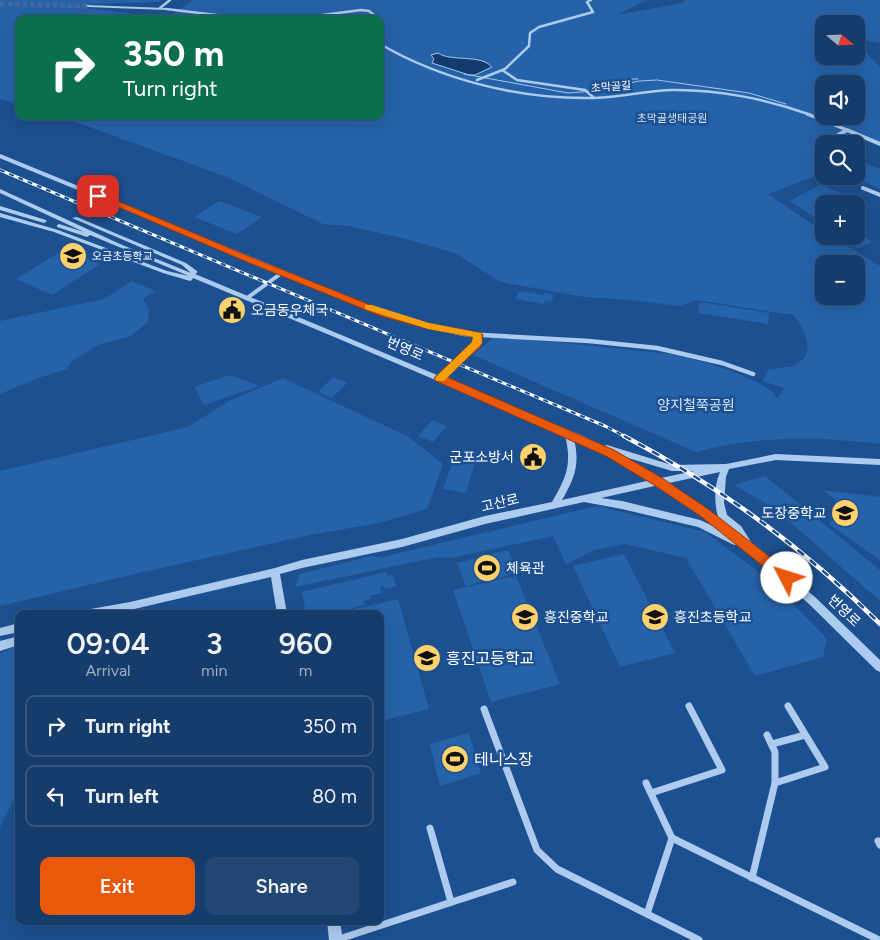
<!DOCTYPE html>
<html lang="en">
<head>
<meta charset="utf-8">
<style>
	body { margin:0; font-family:Figtree,"Noto Sans KR",sans-serif; background:#234774; color:#f1f3f6; height:100vh; display:flex; flex-direction:column; font-size:19px; white-space:nowrap }
	* { box-sizing:border-box; margin:0 }
	p { font-size:16px; color:#9eadc2 }
	.icon { flex:none; width:28px; height:28px; fill:none; stroke:currentColor; stroke-width:2; stroke-linecap:round; stroke-linejoin:round }
	.map { position:relative; flex:1; overflow:hidden }
	.sheet { position:absolute; left:15px; top:610px; width:369px; height:315px; display:flex; flex-direction:column; background:#163c6c; border-radius:10px; box-shadow:0 5px 20px #0002,0 0 0 1px #35567f }
	.sheet>* { flex:none }
	.top-card { position:absolute; left:15px; top:15px; width:369px; height:105px; border-radius:10px; box-shadow:0 5px 20px #0002,0 0 0 1px #35567f; background:#0b6e4f; color:#fff; overflow:hidden }
	.needle { width:32px; rotate:109deg }
	.tools { position:absolute; left:815px; top:15px; display:grid; gap:10px }
	.tools a { display:grid; place-items:center; width:50px; height:50px; border-radius:10px; background:#163c6c; box-shadow:0 5px 20px #0002,0 0 0 1px #35567f; font-size:25px }
	.pin { position:absolute; display:grid; place-items:center; width:42px; height:42px; color:#fff; margin:-21px; border-radius:10px; box-shadow:0 2px 8px #0006 }
	.me { position:absolute; width:55px; margin:-28px; rotate:310deg; stroke-linejoin:round; filter:drop-shadow(0 0 4px #0008) }
	.turn { display:flex; align-items:center; gap:18px; height:105px; padding:0 25px; font-size:22px }
	.turn .icon { width:65px; height:65px; stroke-width:2.5 }
	.turn b { display:block; font-size:35px; line-height:42px }
	.eta { display:flex; justify-content:space-evenly; align-items:center; height:85px; text-align:center }
	.eta b { font-size:30px; font-weight:600; line-height:35px }
	.cta { display:flex; gap:10px; margin-top:auto; padding:10px 25px }
	.cta a { flex:1; height:58px; border-radius:10px; background:#ea580c; color:#fff; font-size:20px; font-weight:600; line-height:58px; text-align:center }
	.cta a+a { background:#234774; color:#f1f3f6 }
	ul { padding:0; list-style:none }
	li { display:flex; align-items:center; gap:15px; height:62px; margin:0 10px 8px; padding:0 15px; border:2px solid #35567f; border-radius:10px }
	li div { flex:1 }
	li b { display:block; font-size:19px }
	li em { font-style:normal }
	.map>svg:first-child { display:block }
</style>
</head>
<body>
<div class="map">
<svg width="880" height="940" viewBox="0 0 880 940">
	<rect width="100%" height="100%" fill="#1d5090"/>
	<g fill="#2662a9" fill-rule="evenodd">
		<path d="M0,0h162l-4,2 -69,2 -3,4 81,10 26,-18h454l-30,15 66,-12 3,-3h194v43l-16,-3 -7,2 23,26v74l-16,-7 -16,9h-24v13l-7,4 7,4v8l-56,21 56,38v4h7l49,30v178c-63,-8 -123,-8 -184,8l-223,-97 22,-19 175,18c24,4 96,24 107,44l8,-10 -23,-7 7,-12c8,1 14,-3 23,-2 4,-3 10,-6 13,-10 7,-13 -3,-33 -12,-42l-96,-15 -18,6 -47,-6 -48,-3 -84,-15 -43,-28 -50,-15 -59,-13 -25,-2 -96,-47 -168,-61h321v-97h-361v85l-19,-5zM824,24h32v32h-32zM824,84h32v32h-32zM824,264h32v32h-32z"/>
		<polygon points="856,159 880,169 880,189 851,176 856,176"/>
		<polygon points="821,184 853,199 845,204 824,204 824,216 817,219 790,201"/>
		<polygon points="219,201 262,217 237,234 194,217"/>
		<polygon points="856,233 872,242 858,248 842,239 856,236"/>
		<polygon points="65,249 100,264 52,295 16,279"/>
		<polygon points="132,281 155,291 143,299 149,310 148,322 131,336 98,345 72,361 67,369 38,378 0,394 0,321 104,299"/>
		<polygon points="518,291 544,295 545,293 554,295 551,302 546,301 544,304 516,299"/>
		<polygon points="700,302 769,313 768,324 698,313"/>
		<polygon points="230,375 259,386 204,405 194,387"/>
		<polygon points="333,377 347,383 332,398 318,392"/>
		<polygon points="283,378 409,437 443,464 427,509 379,523 310,535 143,572 0,606 0,471 188,427 229,401"/>
		<polygon points="432,420 447,426 433,442 418,436"/>
		<polygon points="454,458 475,462 466,493 443,489"/>
		<polygon points="765,476 880,570 880,601 774,508 734,485"/>
		<polygon points="822,490 880,497 880,560 829,524 847,509"/>
		<polygon points="597,506 705,532 772,582 827,639 823,657 755,676 686,558 625,544 595,550 566,564 553,536 451,558 438,557 295,587 300,574 372,556 382,557"/>
		<polygon points="508,550 518,573 466,586 457,563"/>
		<polygon points="624,554 675,653 620,667 573,566"/>
		<polygon points="386,572 388,576 393,575 396,586 385,589 384,586 380,587 381,593 370,596 371,599 364,601 365,605 328,614 306,614 302,592"/>
		<polygon points="516,576 560,684 491,702 453,590"/>
		<polygon points="398,599 429,709 380,721 380,614 333,614"/>
		<polygon points="19,645 19,790 0,827 0,653"/>
		<polygon points="469,733 481,773 440,786 430,744"/>
	</g>
	<path fill="#143b6e" stroke="#a0c6ef" d="M438,53c13,9 43,1 54,14l-17,8h-6l-37,-12 2,-4 -3,-4z"/>
	<g fill="none" stroke-linecap="round" stroke-linejoin="round">
		<g stroke="#a0c6ef" stroke-width="1">
			<polyline points="464,74 568,93 594,91 639,81 657,80 749,93 786,104"/>
			<polyline points="597,90 601,83 624,79 638,79"/>
		</g>
		<polyline stroke="#3f6aa1" stroke-width="5" stroke-dasharray="5 2.5" stroke-linecap="butt" points="0,4 88,6"/>
		<g stroke="#adcbee" stroke-width="2.5">
			<polyline points="166,9 250,19"/>
			<polyline points="285,19 289,16 315,16 361,10 369,11 379,19"/>
			<path d="M380,44c62,36 139,55 210,54 27,0 53,-7 80,-8 46,-1 97,9 141,25"/>
			<polyline points="502,70 517,80 585,90 593,97"/>
			<polyline points="477,80 505,69 529,46 530,33 539,27 593,12 587,2 591,0"/>
		</g>
		<polyline stroke="#adcbee" stroke-width="3" points="807,114 847,130"/>
		<polyline stroke="#adcbee" stroke-width="4" points="247,298 283,272"/>
		<polyline stroke="#adcbee" stroke-width="2.5" points="160,8 170,0"/>
		<g stroke="#adcbee" stroke-width="4">
			<polyline points="838,135 847,130 880,144"/>
			<polyline points="0,156 249,258"/>
			<polyline points="863,188 880,195"/>
		</g>
		<g stroke="#adcbee" stroke-width="4.5">
			<polyline points="246,257 384,314 436,328 464,334 589,341 657,348 722,363 753,374"/>
			<polyline points="439,378 477,343 478,335"/>
		</g>
		<g stroke="#adcbee" stroke-width="7">
			<polyline points="484,709 537,850 557,869 699,940"/>
			<polyline points="767,735 775,752 775,783"/>
			<polyline points="772,744 805,735"/>
			<polyline points="646,783 672,838"/>
			<polyline points="651,793 722,770 689,706"/>
			<polyline points="430,828 451,902"/>
			<polyline points="878,841 880,845"/>
			<polyline points="752,878 775,783 825,767 788,706"/>
			<polyline points="647,914 672,838 879,940"/>
			<polyline points="336,940 513,882"/>
		</g>
		<g fill="#adcbee" fill-rule="evenodd">
			<polygon points="86,5 166,8 168,9 166,10 88,7"/>
			<path d="M0,189l120,55 71,29 -9,-8 -110,-47 5,-1 109,46 11,8v2l-2,1 386,161 23,11 3,-1 65,20 54,-1 50,-10 104,5v6l-104,-5 -47,9 -3,8 -2,26 3,12 14,11 10,16 65,56 64,62v12l-4,-2 -67,-66 -70,-61 -4,2 -3,-1 -34,-17 -76,-18 -38,-7 -99,22 -83,23 -100,21 -22,6 7,40h-10l-6,-37 -141,33 -19,4h-31l1,-3 4,-1 45,-8 145,-34 27,-8 100,-21 83,-23 67,-14c15,-26 20,-38 13,-67l-233,-99 -139,-58 -1,2 -2,1 -27,-8 -109,-41 -54,-15v-4l58,17 109,41 22,5 -99,-41 -3,2 -30,-10v-2l2,-1 25,8 -84,-39zM574,439l43,21 34,20 -89,20c13,-22 18,-36 12,-61zM625,457l47,14h22l-33,7zM720,472c-6,14 -6,30 -2,45l-49,-34zM659,485l65,46 -24,-11 -78,-19 -21,-3z"/>
			<polygon points="0,206 46,220 47,221 44,223 0,210"/>
			<polygon points="19,623 19,632 0,636 0,628"/>
			<polygon points="19,636 19,645 0,651 0,641"/>
			<polygon points="327,921 340,921 343,940 329,940"/>
		</g>
		<g stroke="#fff" stroke-width="3">
			<polyline id="rail-far1" points="0,170 605,426 626,437"/>
		</g>
		<g stroke="#fff" stroke-width="4.5">
			<path id="rail" d="M624,436c95,50 180,112 256,188"/>
		</g>
		<use href="#rail-far1" stroke="#1d5090" stroke-width="2" stroke-dasharray="5" stroke-linecap="butt"/>
		<use href="#rail" stroke="#1d5090" stroke-width="2.5" stroke-dasharray="8" stroke-linecap="butt"/>
	</g>
	<polygon fill="#ea580c" stroke="#983908" points="95,194 101,194 253,258 388,312 428,323 481,333 483,335 481,346 447,377 614,450 662,478 708,509 792,574 794,578 792,582 787,583 783,582 699,515 654,485 606,456 436,381 434,378 436,376 472,342 473,337 428,329 381,316 247,262 95,197"/>
	<polygon fill="#f59e0b" points="365,305 372,305 429,323 481,333 482,343 444,381 437,381 435,379 437,376 472,342 473,337 428,329 365,309"/>
	<defs>
		<g id="school-disc" transform="scale(1.4375)"><circle r="9.5" fill="#fdd16b" stroke="#1d5090"/><path d="M0-5L7-2L0 1L-7-2ZM-4 1L0 2.5L4 1V4Q0 6-4 4Z" fill="#111"/></g>
		<g id="civic-disc" transform="scale(1.4375)"><circle r="9.5" fill="#fdd16b" stroke="#1d5090"/><path d="M-.6-6.5H3V-4.5H.6V-3L4-1V1h2V6H-6V1h2V-1L-.6-3ZM-1.2 2.5V6h2.4V2.5Z" fill="#111"/></g>
		<g id="stadium-disc" transform="scale(1.4375)"><circle r="9.5" fill="#fdd16b" stroke="#1d5090"/><path d="M0-5a6.5 5 0 1 0 0 10a6.5 5 0 1 0 0-10ZM-3.5-1.8h7v3.6h-7Z" fill="#111"/></g>
	</defs>
	<g fill-rule="evenodd">
		<use href="#school-disc" x="73" y="256"/>
		<use href="#civic-disc" x="232" y="310"/>
		<use href="#civic-disc" x="533" y="457"/>
		<use href="#school-disc" x="845" y="513"/>
		<use href="#stadium-disc" x="487" y="568"/>
		<use href="#school-disc" x="525" y="617"/>
		<use href="#school-disc" x="655" y="617"/>
		<use href="#school-disc" x="427" y="658"/>
		<use href="#stadium-disc" x="455" y="759"/>
	</g>
	<g text-anchor="middle" dominant-baseline="central" stroke-width="5" stroke-linejoin="round" paint-order="stroke">
		<g font-size="11" fill="#fff" stroke="#1d5090">
			<text transform="translate(611 87) rotate(-4)">초막골길</text>
		</g>
		<g font-size="11" fill="#d2e5fa" stroke="#1d5090">
			<text x="672" y="118">초막골생태공원</text>
		</g>
		<g font-size="11" fill="#fff" stroke="#1d5090" text-anchor="start">
			<text x="92" y="256">오금초등학교</text>
		</g>
		<g font-size="14" fill="#fff" stroke="#1d5090" text-anchor="start">
			<text x="251" y="310">오금동우체국</text>
			<text x="514" y="457" text-anchor="end">군포소방서</text>
			<text x="826" y="513" text-anchor="end">도장중학교</text>
			<text x="506" y="568">체육관</text>
			<text x="544" y="617">흥진중학교</text>
			<text x="674" y="617">흥진초등학교</text>
		</g>
		<g font-size="14" fill="#fff" stroke="#1d5090">
			<text transform="translate(405 349) rotate(23)">번영로</text>
			<text transform="translate(500 503) rotate(-13)">고산로</text>
			<text transform="translate(844 611) rotate(44)">번영로</text>
		</g>
		<g font-size="14" fill="#d2e5fa" stroke="#1d5090">
			<text x="696" y="405">양지철쭉공원</text>
		</g>
		<g font-size="16" fill="#fff" stroke="#1d5090" text-anchor="start">
			<text x="446" y="658">흥진고등학교</text>
			<text x="474" y="759">테니스장</text>
		</g>
	</g>
</svg>
<div class="tools">
<a><svg class="needle" viewBox="-14 -14 28 28"><path d="M0-13l5 13h-10z" fill="#e53935"/><path d="M0 13l5-13h-10z" fill="#9eadc2"/></svg></a>
<a><svg class="icon" aria-label="sound" viewBox="0 0 24 24"><path d="M4 9h4l5-4v14l-5-4H4zM17 9q2 3 0 6"/></svg></a>
<a><svg class="icon" aria-label="search" viewBox="0 0 24 24"><circle cx="10" cy="10" r="6"/><path d="M15 15l6 6"/></svg></a>
<a>+</a>
<a>−</a>
</div>
<div class="pin" style="left:98px;top:196px;background:#d93025"><svg class="icon" aria-label="arrive" viewBox="0 0 24 24"><path d="M6 21V4h12l-3 4 3 4H6"/></svg></div>
<svg class="me" style="left:787px;top:578px" viewBox="-20 -20 40 40"><circle r="19" fill="#fff"/><path d="M0-13L10 11 0 6-10 11z" fill="#ea580c"/></svg>
<div class="top-card">
<div class="turn"><svg class="icon" aria-label="right" viewBox="0 0 24 24"><path d="M7 20v-9h11M14 6l5 5-5 5"/></svg><div><b>350 m</b>Turn right</div></div>
</div>
<section class="sheet">
<div class="eta">
<div><b>09:04</b><p>Arrival</p></div>
<div><b>3</b><p>min</p></div>
<div><b>960</b><p>m</p></div>
</div>
<ul>
<li><svg class="icon" aria-label="right" viewBox="0 0 24 24"><path d="M7 20v-9h11M14 6l5 5-5 5"/></svg><div><b>Turn right</b></div><em>350 m</em></li>
<li><svg class="icon" aria-label="left" viewBox="0 0 24 24"><path d="M17 20v-9H6M10 6l-5 5 5 5"/></svg><div><b>Turn left</b></div><em>80 m</em></li>
</ul>
<div class="cta"><a>Exit</a><a>Share</a></div>
</section>
</div>
</body>
</html>
